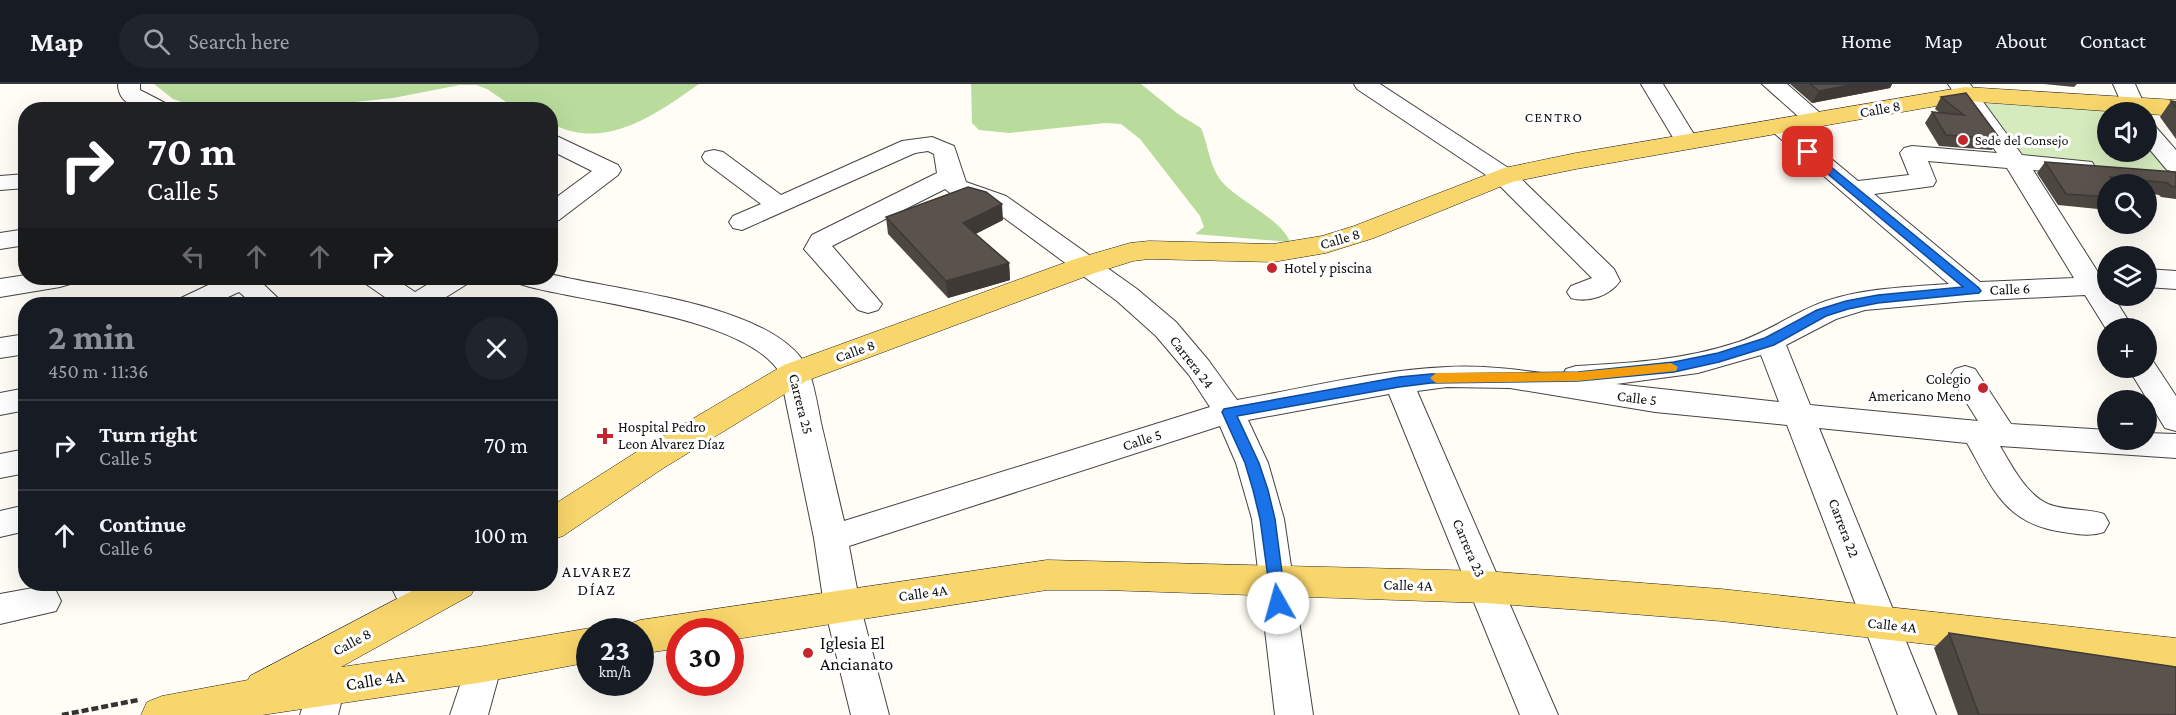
<!DOCTYPE html>
<html lang="en">
<head>
<meta charset="utf-8">
<style>
	body { margin:0; font-family:"Crimson Pro",serif; background:#20242c; color:#f1f3f6; height:100vh; display:flex; flex-direction:column; font-size:22px; white-space:nowrap }
	* { box-sizing:border-box; margin:0 }
	p { font-size:20px; color:#9ea1a6 }
	.icon { flex:none; width:33px; height:33px; fill:none; stroke:currentColor; stroke-width:2; stroke-linecap:round; stroke-linejoin:round }
	.map { position:relative; flex:1; overflow:hidden }
	.panel { position:absolute; left:18px; top:213px; width:540px; height:294px; display:flex; flex-direction:column; background:#171b24; border-radius:24px; box-shadow:0 6px 24px #0002 }
	.panel>* { flex:none }
	.banner { position:absolute; left:18px; top:18px; width:540px; height:183px; border-radius:24px; box-shadow:0 6px 24px #0002; background:#202124; color:#fff; overflow:hidden }
	.controls { position:absolute; left:2097px; top:18px; display:grid; gap:12px }
	.controls a { display:grid; place-items:center; width:60px; height:60px; border-radius:50%; background:#171b24; box-shadow:0 6px 24px #0002; font-size:30px }
	.speed { position:absolute; left:576px; top:534px; display:flex; gap:12px; font-size:30px; font-weight:700; text-align:center }
	.speed>* { display:grid; place-content:center; width:78px; height:78px; border-radius:50%; background:#171b24; box-shadow:0 6px 24px #0002; line-height:1 }
	.speed small { font-size:15px; font-weight:400 }
	.speed .limit { border:9px solid #d22; background:#fff; color:#111 }
	.pin { position:absolute; display:grid; place-items:center; width:51px; height:51px; color:#fff; margin:-26px; border-radius:12px; box-shadow:0 3px 9px #0006 }
	.me { position:absolute; width:66px; margin:-33px; rotate:353deg; stroke-linejoin:round; filter:drop-shadow(0 0 4px #0008) }
	.turn { display:flex; align-items:center; gap:21px; height:126px; padding:0 30px; font-size:27px }
	.turn .icon { width:78px; height:78px; stroke-width:2.5 }
	.turn b { display:block; font-size:42px; line-height:51px }
	.lanes { display:flex; align-items:center; height:57px; padding:0 30px; background:#0003; justify-content:center; gap:30px; direction:ltr }
	.lanes .off { opacity:.35 }
	.round { display:grid; place-items:center; flex:none; width:63px; height:63px; border-radius:32px; background:#20242c }
	.head { display:flex; align-items:center; justify-content:space-between; height:102px; padding:0 30px }
	h1 { font-size:36px; font-weight:700; line-height:45px; color:#8c9099 }
	ul { padding:0; list-style:none }
	li { display:flex; align-items:center; gap:18px; height:90px; padding:0 30px; border-top:2px solid #363941 }
	li div { flex:1 }
	li b { display:block; font-size:22px }
	li em { font-style:normal }
	header { display:flex; align-items:center; gap:36px; box-sizing:border-box; height:84px; padding:0 30px; background:#171b24; border-bottom:2px solid #363941 }
	header strong { font-size:28px }
	nav { display:flex; gap:33px; margin-inline-start:auto; font-size:21px }
	.search { width:420px; height:54px; background:#20242c; display:flex; align-items:center; gap:15px; box-sizing:border-box; padding:0 21px; border-radius:33px; color:#9ea1a6; font-size:22px }
	.map>svg:first-child { display:block }
</style>
</head>
<body>
<header>
<strong>Map</strong>
<div class="search"><svg class="icon" aria-label="search" viewBox="0 0 24 24"><circle cx="10" cy="10" r="6"/><path d="M15 15l6 6"/></svg>Search here</div>
<nav><a>Home</a><a>Map</a><a>About</a><a>Contact</a></nav>
</header>
<div class="map">
<svg width="2176" height="631" viewBox="0 0 2176 631">
	<rect width="100%" height="100%" fill="#fffdf5"/>
	<polygon fill="#d5ebbd" points="1965,10 2132,28 2108,28 2108,68 2146,68 2147,46 2176,81 2176,91 2014,76"/>
	<g fill="#b9dc9c">
		<path d="M154,0h545c-33,23 -74,54 -117,49 -11,-1 -21,-5 -31,-9l-1,-14 -34,-1 -29,-20 -11,-4h-16l-67,13 -105,11h-65l-29,-3 -21,-7z"/>
		<path d="M971,0h170l37,30 23,14c8,18 8,40 23,56 16,17 59,37 66,58l-95,-8 9,-7 -4,-11 -60,-77 -19,-15 -15,-1 -97,10 -30,-3 -7,-7z"/>
	</g>
	<g fill="none" stroke-linecap="round" stroke-linejoin="round">
		<g stroke="#444" stroke-width="2">
			<g id="minor">
				<path d="M118,0h22v6l29,15 3,5c-19,0 -54,1 -54,-26z"/>
				<path d="M1354,0h26l133,87 101,98 6,12c-10,15 -32,22 -49,17l-4,-6 4,-6 21,-8 -97,-97 -138,-92z"/>
				<polygon points="1641,0 1663,0 1698,57 1694,62 1686,64 1678,62"/>
				<polygon points="1762,0 1787,0 1828,36 1824,41 1816,43 1808,41"/>
				<path d="M1948,0h22l52,71 70,7 3,5 -3,5 -9,2 -50,-4 75,118v8h5l20,32h-25v4l-23,-37 -119,6 -101,9 -29,9 -50,26 24,60 168,16 -28,-45 5,-7 10,-3 10,3 36,55 97,6v10h38v-7l30,1v24l-176,-12c12,20 26,48 48,58 17,7 38,4 56,10l5,9 -5,9c-14,5 -27,2 -41,0 -58,-8 -70,-43 -96,-89l-148,-15 117,287h-38l-111,-290 -132,-13 -145,-24 -63,-1 -30,4 141,324h-38l-131,-321 -141,26 20,43 16,56 29,196h-38l-23,-196 -16,-56 -16,-37 -371,120 11,59 29,110h-38l-27,-110 -10,-67 -34,-165c-33,-55 -188,-70 -250,-86l-10,-3 -4,-6h34v-4c65,17 235,30 260,100 5,16 8,33 11,49 8,33 15,65 23,98l366,-114 -21,-32 -33,-39 -39,-35 -129,-95 -34,-10 -9,-7 -113,57 50,58 -4,6 -10,3 -10,-3 -54,-61 8,-14 125,-62 -3,-19 -6,-3 -13,2 -173,77 -9,-2 -4,-6 4,-6 28,-12 -56,-42 -3,-5 3,-5 9,-2 9,2 58,43 121,-54 30,-4 22,9 12,36 40,14 131,93 39,33 33,39 28,39c69,-12 139,-30 210,-33 38,-2 76,3 115,9l4,-7 10,-3c53,-3 108,-6 159,-23 32,-10 59,-31 91,-42 39,-13 82,-14 123,-17l-182,-157 4,-5 8,-2 8,2 71,59 51,-6 -9,-22 4,-5 8,-2 85,7zM1928,77l79,7 67,110 -94,4 -106,-88 59,-8 3,-5zM1761,271l18,47 -163,-18 82,-11z"/>
				<polygon points="2113,0 2135,0 2144,20 2141,25 2143,28 2121,28 2119,25 2122,20"/>
				<polygon points="2146,39 2154,41 2176,66 2176,88 2167,86 2146,61"/>
				<polygon points="550,49 618,81 621,86 618,91 559,136 550,138 550,118 592,87 550,66"/>
				<polygon points="26,90 26,104 0,106 0,92"/>
				<polygon points="26,145 26,161 0,165 0,149"/>
				<polygon points="2146,185 2176,187 2176,205 2146,203"/>
				<polygon points="26,191 26,194 74,194 70,200 60,203 0,213 0,195"/>
				<polygon points="223,194 257,194 284,220 253,220 239,208 213,220 177,220 181,214"/>
				<polygon points="362,194 394,194 415,208 438,194 471,194 467,200 435,220 395,220 366,200"/>
				<polygon points="26,250 26,270 0,274 0,254"/>
				<polygon points="2146,275 2153,277 2176,312 2176,347 2165,344 2128,284 2146,284"/>
				<polygon points="26,304 26,326 0,331 0,309"/>
				<polygon points="26,365 26,389 0,394 0,370"/>
				<polygon points="26,421 26,447 0,453 0,427"/>
				<path d="M390,500h36l13,21 -6,10c-26,10 -33,-10 -43,-31z"/>
				<polygon points="44,502 56,507 61,517 56,527 0,540 0,510"/>
				<polygon points="484,564 497,569 502,580 488,631 450,631 471,569"/>
				<polygon points="326,587 339,591 345,603 338,631 300,631 313,591"/>
			</g>
		</g>
		<g stroke="#222" stroke-width="1">
			<g id="major">
				<polygon points="1965,3 2176,16 2176,32 1965,17 1576,85 1512,98 1374,154 1326,169 1273,178 1149,175 1133,177 1095,189 806,297 662,385 563,452 550,456 550,423 638,367 784,281 1075,175 1130,159 1149,157 1273,160 1322,152 1354,142 1504,84 1576,69"/>
				<polygon points="1047,476 1485,487 1721,505 2176,554 2176,588 1721,537 1581,526 1485,519 1105,506 1047,506 730,556 730,548 680,548 680,564 640,570 640,548 623,548 626,541 640,536"/>
				<polygon points="425,500 477,500 471,511 341,583 484,562 590,544 600,548 590,548 590,578 484,598 262,631 141,631 147,618 162,612 248,596 250,592"/>
			</g>
		</g>
		<polyline stroke="#333" stroke-width="4.5" stroke-dasharray="7 3" stroke-linecap="butt" points="62,631 138,616"/>
		<use href="#minor" fill="#fff" fill-rule="evenodd"/>
		<use href="#major" fill="#f9d66b" fill-rule="evenodd"/>
	</g>
	<g fill="#4d4742">
		<polygon points="1790,0 1892,0 1890,4 1812,19"/>
		<polygon points="2044,0 2077,0 2074,3"/>
		<polygon points="1941,13 2000,55 1992,66 1939,62 1925,39 1932,28 1940,29 1935,25"/>
		<polygon points="2171,17 2176,18 2176,55 2160,33"/>
		<polygon points="2045,78 2176,88 2176,115 2161,113 2159,111 2146,109 2146,100 2108,100 2108,126 2058,121 2037,89"/>
		<polygon points="886,133 1003,136 975,150 1009,179 1010,196 948,214 888,150"/>
		<polygon points="1949,549 2176,631 1958,631 1934,564"/>
	</g>
	<g fill="#3f3936">
		<polygon points="1855,0 1892,0 1890,4 1812,19 1819,7"/>
		<polygon points="1002,120 1003,136 964,156 963,139"/>
		<polygon points="1009,179 1010,196 948,214 946,197"/>
	</g>
	<g fill="#5a524d" stroke="#3f3936" stroke-width="1.5">
		<polygon points="1810,0 1855,0 1819,7"/>
		<polygon points="1966,9 2000,55 1946,51 1932,28 1964,31 1941,13"/>
		<polygon points="2171,17 2176,18 2176,24"/>
		<polygon points="2045,78 2176,88 2176,103 2170,102 2168,99 2110,93 2115,100 2108,100 2108,113 2066,110"/>
		<polygon points="968,103 986,108 1002,120 963,139 1009,179 946,197 886,133"/>
		<polygon points="1949,549 2176,583 2176,631 1979,631"/>
	</g>
	<polygon fill="#1a73e8" stroke="#114b97" stroke-width="1.5" points="1808,64 1979,204 1981,207 1979,209 1878,219 1848,225 1826,232 1774,261 1719,278 1674,288 1578,297 1431,299 1399,303 1237,332 1259,379 1268,406 1275,435 1286,519 1283,523 1278,525 1272,523 1260,435 1253,406 1245,379 1222,328 1224,325 1399,293 1431,290 1578,288 1674,278 1718,269 1765,254 1817,226 1846,217 1878,211 1963,203 1804,70 1803,68"/>
	<polygon fill="#f59e0b" points="1671,279 1678,283 1676,287 1578,297 1436,299 1430,294 1436,289 1578,288"/>
	<g fill="#c4262e" stroke="#fff" stroke-width="2">
		<circle cx="1963" cy="56" r="6"/>
		<circle cx="1272" cy="184" r="6"/>
		<circle cx="1983" cy="304" r="6"/>
		<path d="M602 343h6v6h6v6h-6v6h-6v-6h-6v-6h6z"/>
		<circle cx="808" cy="569" r="6"/>
	</g>
	<g text-anchor="middle" dominant-baseline="central" stroke-width="6" stroke-linejoin="round" paint-order="stroke">
		<g font-size="14" letter-spacing="1.5" fill="#111" stroke="#fff">
			<text x="1554" y="33">CENTRO</text>
		</g>
		<g font-size="14" fill="#111" stroke="#fff" text-anchor="start">
			<text x="1975" y="56">Sede del Consejo</text>
		</g>
		<g font-size="15" fill="#111" stroke="#fff">
			<text transform="translate(1880 25) rotate(-10)">Calle 8</text>
			<text transform="translate(1340 155) rotate(-16)">Calle 8</text>
			<text transform="translate(2010 205) rotate(-2)">Calle 6</text>
			<text transform="translate(855 267) rotate(-20)">Calle 8</text>
			<text transform="translate(1192 278) rotate(52)">Carrera 24</text>
			<text transform="translate(1637 314) rotate(7)">Calle 5</text>
			<text transform="translate(801 320) rotate(76)">Carrera 25</text>
			<text transform="translate(1142 356) rotate(-18)">Calle 5</text>
			<text transform="translate(1844 444) rotate(69)">Carrera 22</text>
			<text transform="translate(1469 464) rotate(67)">Carrera 23</text>
			<text transform="translate(1408 501) rotate(2)">Calle 4A</text>
			<text transform="translate(923 509) rotate(-8)">Calle 4A</text>
			<text transform="translate(1892 541) rotate(6)">Calle 4A</text>
			<text transform="translate(352 558) rotate(-28)">Calle 8</text>
		</g>
		<g font-size="15" fill="#111" stroke="#fff" text-anchor="start">
			<text x="1284" y="184">Hotel y piscina</text>
			<text x="1971" y="295" text-anchor="end">Colegio<tspan x="1971" dy="17">Americano Meno</tspan></text>
			<text x="618" y="343">Hospital Pedro<tspan x="618" dy="17">Leon Alvarez Díaz</tspan></text>
		</g>
		<g font-size="16" letter-spacing="1.5" fill="#111" stroke="#fff">
			<text x="597" y="487">ALVAREZ<tspan x="597" dy="18">DÍAZ</tspan></text>
		</g>
		<g font-size="18" fill="#111" stroke="#fff" text-anchor="start">
			<text x="820" y="559">Iglesia El<tspan x="820" dy="21">Ancianato</tspan></text>
		</g>
		<g font-size="18" fill="#111" stroke="#fff">
			<text transform="translate(375 596) rotate(-9)">Calle 4A</text>
		</g>
	</g>
</svg>
<div class="controls">
<a><svg class="icon" aria-label="sound" viewBox="0 0 24 24"><path d="M4 9h4l5-4v14l-5-4H4zM17 9q2 3 0 6"/></svg></a>
<a><svg class="icon" aria-label="search" viewBox="0 0 24 24"><circle cx="10" cy="10" r="6"/><path d="M15 15l6 6"/></svg></a>
<a><svg class="icon" aria-label="layers" viewBox="0 0 24 24"><path d="M12 4l9 5-9 5-9-5zM3 14l9 5 9-5"/></svg></a>
<a>+</a>
<a>−</a>
</div>
<div class="speed"><div>23<small>km/h</small></div><div class="limit">30</div></div>
<div class="pin" style="left:1808px;top:68px;background:#d93025"><svg class="icon" aria-label="arrive" viewBox="0 0 24 24"><path d="M6 21V4h12l-3 4 3 4H6"/></svg></div>
<svg class="me" style="left:1278px;top:519px" viewBox="-20 -20 40 40"><circle r="19" fill="#fff"/><path d="M0-13L10 11 0 6-10 11z" fill="#1a73e8"/></svg>
<div class="banner">
<div class="turn"><svg class="icon" aria-label="right" viewBox="0 0 24 24"><path d="M7 20v-9h11M14 6l5 5-5 5"/></svg><div><b>70 m</b>Calle 5</div></div>
<div class="lanes"><svg class="icon off" aria-label="left" viewBox="0 0 24 24"><path d="M17 20v-9H6M10 6l-5 5 5 5"/></svg><svg class="icon off" aria-label="ahead" viewBox="0 0 24 24"><path d="M12 20V5M6 11l6-6 6 6"/></svg><svg class="icon off" aria-label="ahead" viewBox="0 0 24 24"><path d="M12 20V5M6 11l6-6 6 6"/></svg><svg class="icon" aria-label="right" viewBox="0 0 24 24"><path d="M7 20v-9h11M14 6l5 5-5 5"/></svg></div>
</div>
<section class="panel">
<div class="head"><div><h1>2 min</h1><p>450 m · 11:36</p></div><a class="round"><svg class="icon" aria-label="close" viewBox="0 0 24 24"><path d="M6 6l12 12M18 6L6 18"/></svg></a></div>
<ul>
<li><svg class="icon" aria-label="right" viewBox="0 0 24 24"><path d="M7 20v-9h11M14 6l5 5-5 5"/></svg><div><b>Turn right</b><p>Calle 5</p></div><em>70 m</em></li>
<li><svg class="icon" aria-label="ahead" viewBox="0 0 24 24"><path d="M12 20V5M6 11l6-6 6 6"/></svg><div><b>Continue</b><p>Calle 6</p></div><em>100 m</em></li>
</ul>
</section>
</div>
</body>
</html>
